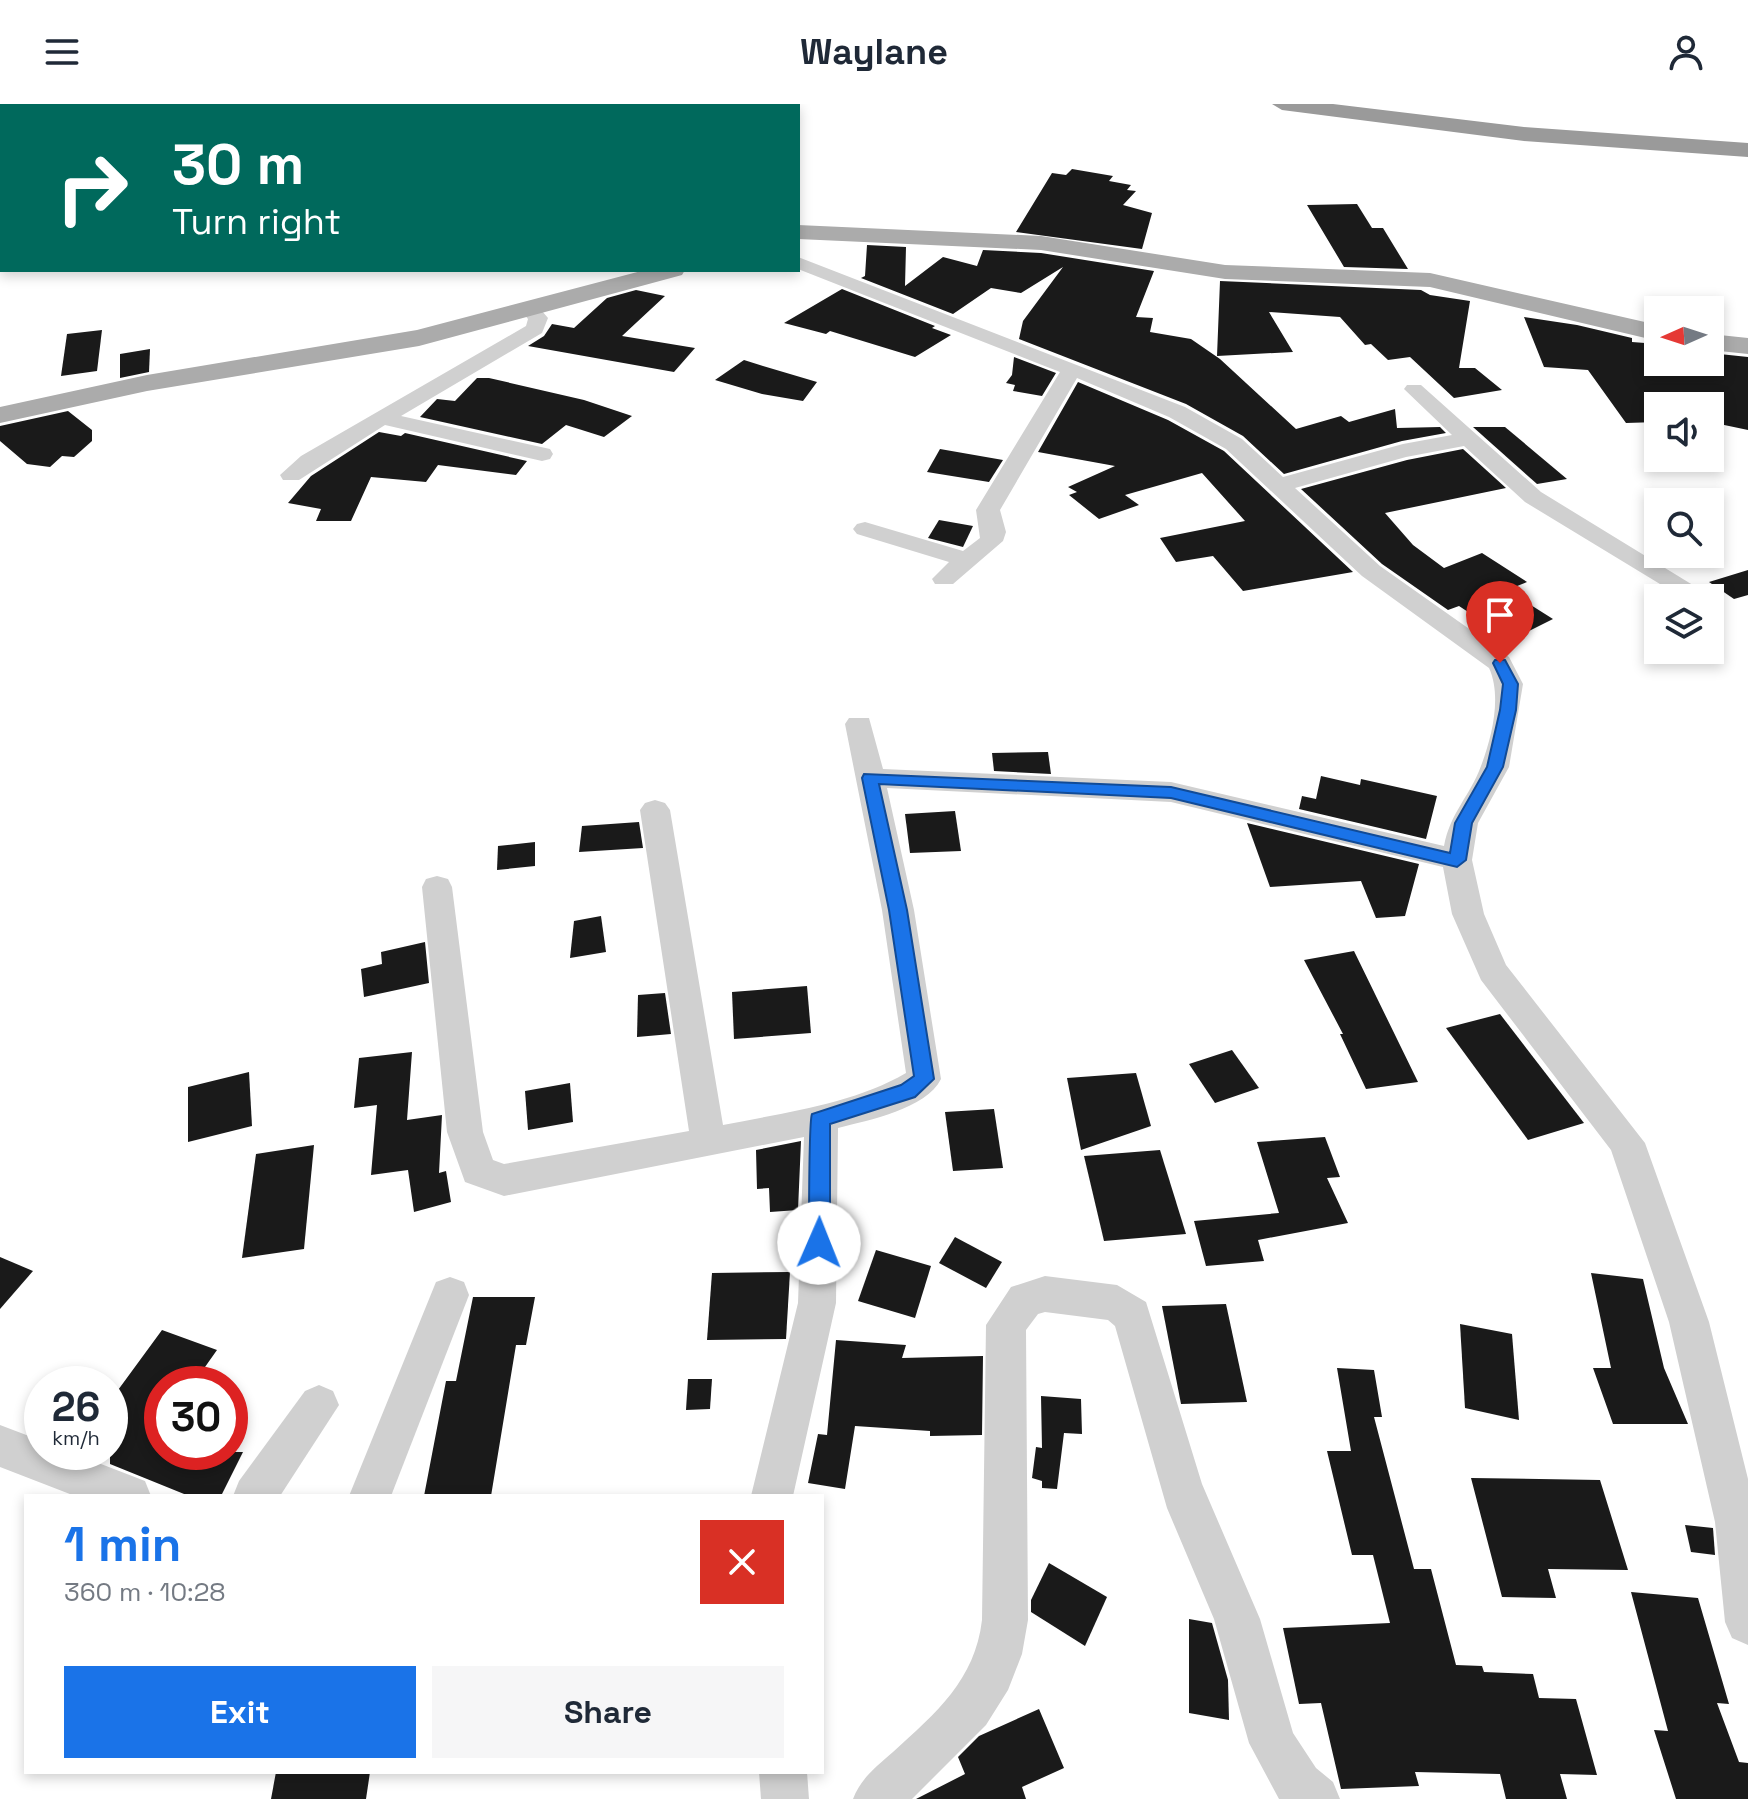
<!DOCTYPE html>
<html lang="en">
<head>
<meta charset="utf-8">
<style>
	body { margin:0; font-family:"Space Grotesk",sans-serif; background:#f6f6f7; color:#1f2937; height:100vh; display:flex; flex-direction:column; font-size:30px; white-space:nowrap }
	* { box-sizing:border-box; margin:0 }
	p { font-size:26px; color:#747a83 }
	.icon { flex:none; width:44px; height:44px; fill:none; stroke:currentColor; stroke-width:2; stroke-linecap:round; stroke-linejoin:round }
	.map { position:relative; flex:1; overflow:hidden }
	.details { position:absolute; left:24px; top:1390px; width:800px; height:280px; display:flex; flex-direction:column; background:#fff; border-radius:0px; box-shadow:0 4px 12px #0003 }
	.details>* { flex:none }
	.banner { position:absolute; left:0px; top:0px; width:800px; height:168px; box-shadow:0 4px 12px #0003; background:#00695c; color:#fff; overflow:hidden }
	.needle { width:52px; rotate:267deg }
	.buttons { position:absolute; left:1644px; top:192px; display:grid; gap:16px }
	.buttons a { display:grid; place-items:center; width:80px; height:80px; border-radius:0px; background:#fff; box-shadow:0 4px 12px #0003; font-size:40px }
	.speed { position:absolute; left:24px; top:1262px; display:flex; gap:16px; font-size:40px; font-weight:700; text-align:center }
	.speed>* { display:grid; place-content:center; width:104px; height:104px; border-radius:50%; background:#fff; box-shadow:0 4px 12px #0003; line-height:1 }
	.speed small { font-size:20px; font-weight:400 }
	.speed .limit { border:12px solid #d22; background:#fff; color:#111 }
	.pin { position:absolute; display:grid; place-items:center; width:68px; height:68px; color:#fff; margin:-82px -34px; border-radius:50% 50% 50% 0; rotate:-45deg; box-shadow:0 0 8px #0007 }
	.pin .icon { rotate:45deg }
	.me { position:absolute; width:88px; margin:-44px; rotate:1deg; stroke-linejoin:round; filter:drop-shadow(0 0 6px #0008) }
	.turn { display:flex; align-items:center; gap:28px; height:168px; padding:0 40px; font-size:36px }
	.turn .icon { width:104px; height:104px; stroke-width:2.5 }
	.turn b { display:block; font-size:56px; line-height:68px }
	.round { display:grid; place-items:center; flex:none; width:84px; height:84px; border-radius:0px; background:#f6f6f7 }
	.summary { display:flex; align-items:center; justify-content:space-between; height:136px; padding:0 40px }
	h1 { font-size:48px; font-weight:700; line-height:60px; color:#1a73e8 }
	.primary-button { display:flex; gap:16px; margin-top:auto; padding:16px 40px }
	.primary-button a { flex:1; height:92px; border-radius:0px; background:#1a73e8; color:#fff; font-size:32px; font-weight:700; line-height:92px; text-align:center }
	.primary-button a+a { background:#f6f6f7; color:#1f2937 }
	header { display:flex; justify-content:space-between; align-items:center; height:104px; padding:0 40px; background:#fff; font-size:36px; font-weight:700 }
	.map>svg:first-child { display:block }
</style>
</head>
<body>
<header><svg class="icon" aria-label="menu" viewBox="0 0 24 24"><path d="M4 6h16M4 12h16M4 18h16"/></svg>Waylane<svg class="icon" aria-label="person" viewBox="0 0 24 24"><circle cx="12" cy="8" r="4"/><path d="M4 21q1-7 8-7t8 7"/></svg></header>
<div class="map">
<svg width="1748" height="1695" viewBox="0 0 1748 1695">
	<rect width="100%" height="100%" fill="#fff"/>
	<g fill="#1a1a1a">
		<polygon points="1072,65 1113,72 1109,77 1131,81 1127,86 1136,87 1123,101 1152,109 1142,145 1016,128 1052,69 1066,71"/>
		<polygon points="1357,100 1372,124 1383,124 1408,165 1344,163 1307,101"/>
		<polygon points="867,141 906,143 905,182 943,153 977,162 983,146 1041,149 1154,167 1136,213 1153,214 1150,228 1191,235 1220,255 1296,325 1341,312 1349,318 1395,305 1397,324 1440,323 1446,329 1402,337 1284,370 1243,332 1186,300 1019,235 1023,217 1063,163 1021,189 991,184 953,210 861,174 865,172"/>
		<polygon points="1220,177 1421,186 1430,191 1470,197 1459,264 1475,264 1502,286 1454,294 1410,253 1388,256 1371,240 1365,241 1340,213 1269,208 1293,248 1217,252"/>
		<polygon points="842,185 935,222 932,224 951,231 915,253 830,227 826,230 784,219"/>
		<polygon points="636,186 665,192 622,232 695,244 674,268 528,242 544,232 552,220 574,224 607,194"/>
		<polygon points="1524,213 1577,221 1632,234 1632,238 1658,240 1658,258 1710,258 1710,249 1748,253 1748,326 1710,318 1710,302 1658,302 1658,318 1626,319 1588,266 1544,263"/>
		<polygon points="102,226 97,267 61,272 67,230"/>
		<polygon points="150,245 149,268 120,274 120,250"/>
		<polygon points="1014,253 1056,269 1042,292 1013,287 1015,281 1006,279 1012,271"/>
		<polygon points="744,256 763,262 817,278 803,297 762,290 715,276"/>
		<polygon points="477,274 489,274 584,296 632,312 604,333 566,321 542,340 420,313 437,295 455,297"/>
		<polygon points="1078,278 1168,316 1224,347 1353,468 1243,487 1213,452 1176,458 1160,434 1245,417 1202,369 1125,391 1139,401 1099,415 1069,391 1077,388 1068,383 1115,362 1038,348"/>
		<polygon points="68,307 92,326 92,337 74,353 62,352 50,363 27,360 0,337 0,322"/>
		<polygon points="1473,323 1505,323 1567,375 1537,380"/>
		<polygon points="379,328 401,332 405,329 527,357 516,371 438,361 426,378 371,373 351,417 316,417 321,405 288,399 311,372"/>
		<polygon points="940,345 1003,356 989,378 927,368"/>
		<polygon points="1463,345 1506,384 1385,409 1413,441 1444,464 1482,449 1527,478 1507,486 1553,515 1511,536 1459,502 1448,506 1382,460 1301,385 1407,356"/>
		<polygon points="939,416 973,422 963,443 928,434"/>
		<polygon points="1748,466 1748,491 1734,495 1709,478"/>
		<polygon points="1048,648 1051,670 994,667 992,649"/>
		<polygon points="1321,672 1360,681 1361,675 1437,692 1426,735 1299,705 1302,692 1316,695"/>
		<polygon points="955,707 961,747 910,749 905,710"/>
		<polygon points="639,718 643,744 579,748 582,722"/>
		<polygon points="1247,719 1419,760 1405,812 1376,814 1361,777 1270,783"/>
		<polygon points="535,738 535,762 497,766 498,742"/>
		<polygon points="601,812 606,848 570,854 574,817"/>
		<polygon points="425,838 429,879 364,893 361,865 382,860 381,848"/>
		<polygon points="1354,847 1418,978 1366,985 1340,930 1343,930 1304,856"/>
		<polygon points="807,882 811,929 734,935 732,888"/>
		<polygon points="665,889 671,930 637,933 638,891"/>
		<polygon points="1500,910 1584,1019 1528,1036 1446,924"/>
		<polygon points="1232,946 1259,984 1215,999 1189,960"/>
		<polygon points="412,948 407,1016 442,1011 439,1069 446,1067 451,1098 414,1108 408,1066 371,1071 377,1001 354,1004 359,954"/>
		<polygon points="249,968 252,1022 188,1038 188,983"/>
		<polygon points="1136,969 1151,1022 1081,1046 1067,974"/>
		<polygon points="570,979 573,1018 528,1026 525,987"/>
		<polygon points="994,1005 1003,1064 953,1067 945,1008"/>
		<polygon points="1325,1033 1340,1073 1327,1074 1348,1119 1258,1136 1264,1157 1206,1162 1194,1117 1279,1109 1257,1038"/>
		<polygon points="801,1037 798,1106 770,1108 769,1084 757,1085 756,1046"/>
		<polygon points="314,1041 304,1145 242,1154 256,1050"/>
		<polygon points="1160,1046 1186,1130 1104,1137 1084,1052"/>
		<polygon points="955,1133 1002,1158 986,1184 939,1159"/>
		<polygon points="876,1146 931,1162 915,1214 858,1197"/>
		<polygon points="0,1153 33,1167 0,1205"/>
		<polygon points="790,1168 786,1235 707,1236 712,1169"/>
		<polygon points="1591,1169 1643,1175 1664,1264 1688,1320 1613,1320 1593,1264 1611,1264"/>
		<polygon points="473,1193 535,1193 526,1241 516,1241 491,1392 424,1392 446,1277 456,1277"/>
		<polygon points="1226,1200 1247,1298 1181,1300 1162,1202"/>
		<polygon points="1460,1220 1512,1230 1519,1316 1465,1304"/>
		<polygon points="162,1226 217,1246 193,1280 162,1280 162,1348 243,1348 221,1392 189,1392 110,1360 110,1297"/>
		<polygon points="836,1236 906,1241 902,1254 983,1252 982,1331 930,1332 930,1327 855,1322 845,1385 808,1379 818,1330 827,1331"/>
		<polygon points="1337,1264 1374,1266 1382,1313 1374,1313 1414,1465 1431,1465 1456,1561 1482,1562 1484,1568 1533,1570 1539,1594 1576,1595 1597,1671 1560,1670 1567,1695 1506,1695 1500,1670 1415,1668 1419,1682 1341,1685 1321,1599 1299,1600 1283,1524 1390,1519 1373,1451 1352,1451 1327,1347 1351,1347"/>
		<polygon points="688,1275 712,1275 710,1305 686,1306"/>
		<polygon points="1041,1292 1081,1295 1082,1330 1064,1329 1057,1385 1042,1384 1042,1377 1032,1374 1036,1343 1042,1344"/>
		<polygon points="1471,1374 1600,1376 1628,1466 1548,1465 1556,1494 1502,1493"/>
		<polygon points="1685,1421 1713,1424 1715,1451 1691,1448"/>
		<polygon points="1049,1459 1107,1493 1085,1542 1031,1508 1031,1496"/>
		<polygon points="1631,1488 1698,1494 1729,1600 1717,1599 1739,1658 1748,1659 1748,1695 1676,1695 1654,1626 1668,1627"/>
		<polygon points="1189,1515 1212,1519 1228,1576 1229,1616 1189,1609"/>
		<polygon points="1039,1605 1064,1664 1022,1683 1026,1695 916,1695 965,1670 958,1653 979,1632"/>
		<polygon points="276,1668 370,1668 366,1695 271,1695"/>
	</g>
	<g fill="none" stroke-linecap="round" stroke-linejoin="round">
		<g fill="#d0d0d0" fill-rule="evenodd">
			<path d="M798,153l387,150 57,32 41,38 120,-33 49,-9 -48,-46 3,-4h14l120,107 173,106 -4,5v-5h-27l-158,-96 -61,-56 -58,11 -111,31 85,78 129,91 14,27 -14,83 -31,56 -6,37 12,54 22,51 139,178 64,179 39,157v166l-16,-7 -7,-16 -10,-100 -46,-200 -58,-172 -130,-170 -29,-66 -9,-47 -272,-65 -284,-14 27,122 27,169c-15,30 -72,41 -103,49l-2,175 -43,193h-42l47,-193 6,-166 -300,59 -39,-14 -18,-50 -25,-245 4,-8 11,-3 11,3 4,8 31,245 10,28 11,4 185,-33 -49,-321 5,-7 10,-3 10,3 5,7 53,315c60,-12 130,-21 183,-52l-24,-163 -37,-186 4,-6h20l14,51 288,13 273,64c6,-33 26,-50 37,-80 11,-29 21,-70 8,-98l-127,-92 -136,-127 -57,-32 -92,-39 -77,132 6,22 -3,9 -50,43h-18l-3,-5 17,-17 -92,-28 -4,-5 4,-5 8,-2 98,29 17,-13 -4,-28 84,-138 -262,-103z"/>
			<polygon points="529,198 536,200 548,214 542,229 401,312 550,345 553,350 550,355 542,357 385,321 299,376 283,376 280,371 301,352 526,222 528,215 519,204"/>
			<path d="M1045,1172l72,9 29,17 56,182 58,135 33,114 23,35 17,14 7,17h-61l-30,-56 -35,-124 -47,-111 -52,-182 -7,-6 -63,-8 -7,2 -12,16 2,290 -6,34 -14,36 -22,35 -74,74h-59c8,-21 23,-32 40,-47 43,-39 82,-72 89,-132l4,-295 25,-38z"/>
			<polygon points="450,1173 464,1178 469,1191 391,1392 349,1392 436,1178"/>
			<polygon points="319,1281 333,1287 339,1301 280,1392 233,1392 239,1377 305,1287"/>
			<polygon points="0,1321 42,1337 42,1348 70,1348 145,1377 151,1392 75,1392 0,1363"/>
			<polygon points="759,1668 807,1668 809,1695 761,1695"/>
		</g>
		<g fill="#ababab" fill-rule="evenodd">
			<polygon points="464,0 486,0 487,2 465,2"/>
			<polygon points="798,121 1041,132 1225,161 1430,169 1658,221 1658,237 1430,183 1225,175 1041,146 798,135"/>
			<polygon points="645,166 685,166 682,171 419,242 147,287 0,319 0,303 147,271 417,226"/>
			<polygon points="1710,230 1748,234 1748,250 1710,246"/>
		</g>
		<polygon fill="#9a9a9a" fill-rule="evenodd" points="1272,0 1333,0 1524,23 1748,39 1748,53 1524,37 1282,6"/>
	</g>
	<path fill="#1a73e8" stroke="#114b97" stroke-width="2" d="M1495,556h10l13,24 -2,26 -13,57 -31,56 -6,37 -9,7 -286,-69 -292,-14 28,126 27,169 -19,18 -85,27v119l-3,7 -8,2 -7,-2 -3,-7c0,-18 0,-123 3,-129l89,-29 13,-9 -25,-166 -27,-132 2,-4 307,13 279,66 5,-30 32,-56 13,-57 3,-26 -10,-21z"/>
</svg>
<div class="buttons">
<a><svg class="needle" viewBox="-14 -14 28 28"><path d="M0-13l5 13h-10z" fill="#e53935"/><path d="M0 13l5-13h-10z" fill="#747a83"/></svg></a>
<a><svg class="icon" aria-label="sound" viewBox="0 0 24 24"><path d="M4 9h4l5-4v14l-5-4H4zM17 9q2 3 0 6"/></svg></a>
<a><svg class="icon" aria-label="search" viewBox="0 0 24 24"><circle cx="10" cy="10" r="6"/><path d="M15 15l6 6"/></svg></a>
<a><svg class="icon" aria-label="layers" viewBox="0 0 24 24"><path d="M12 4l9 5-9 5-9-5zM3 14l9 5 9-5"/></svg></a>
</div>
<div class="speed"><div>26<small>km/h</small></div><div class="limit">30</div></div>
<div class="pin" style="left:1500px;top:559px;background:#d93025"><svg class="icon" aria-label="arrive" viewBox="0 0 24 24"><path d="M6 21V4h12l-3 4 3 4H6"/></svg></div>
<svg class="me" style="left:819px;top:1139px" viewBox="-20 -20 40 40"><circle r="19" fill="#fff"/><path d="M0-13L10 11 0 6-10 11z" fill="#1a73e8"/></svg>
<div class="banner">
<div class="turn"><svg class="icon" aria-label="right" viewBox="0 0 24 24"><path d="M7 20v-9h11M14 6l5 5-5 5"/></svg><div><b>30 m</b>Turn right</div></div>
</div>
<section class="details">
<div class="summary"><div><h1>1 min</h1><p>360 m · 10:28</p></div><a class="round" style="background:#d93025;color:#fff"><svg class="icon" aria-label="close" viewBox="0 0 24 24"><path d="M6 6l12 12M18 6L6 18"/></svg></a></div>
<div class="primary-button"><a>Exit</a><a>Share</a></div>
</section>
</div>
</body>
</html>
